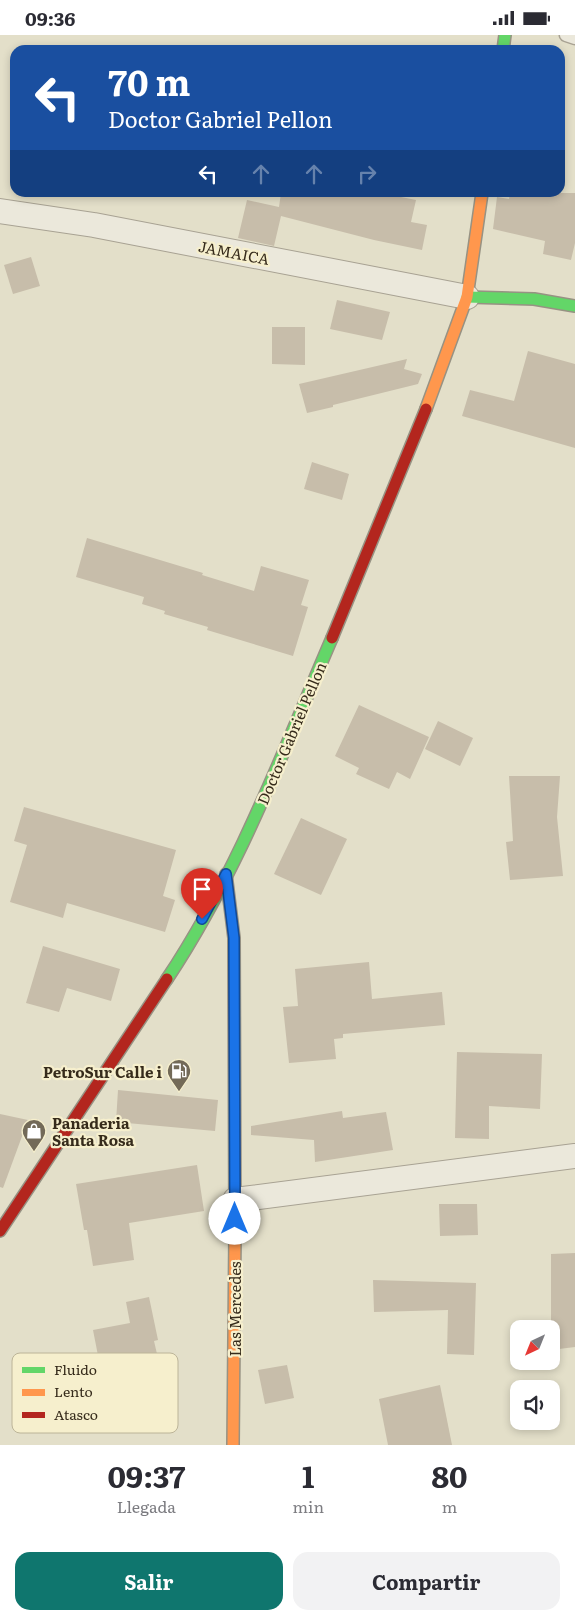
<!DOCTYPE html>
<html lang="es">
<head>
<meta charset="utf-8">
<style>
	body { margin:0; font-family:Literata,serif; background:#f2f2f3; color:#2b2b33; height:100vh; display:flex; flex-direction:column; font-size:19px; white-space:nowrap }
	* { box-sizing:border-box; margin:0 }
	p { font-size:16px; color:#7c7c81 }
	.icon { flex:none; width:28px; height:28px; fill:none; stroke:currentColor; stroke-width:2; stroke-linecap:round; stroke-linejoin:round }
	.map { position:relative; height:1410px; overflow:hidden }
	.panel { display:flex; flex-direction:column; background:#fff; flex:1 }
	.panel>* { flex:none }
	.guide { position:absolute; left:10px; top:10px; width:555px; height:152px; border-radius:15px; box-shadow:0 2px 8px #0003; background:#1a4fa0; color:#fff; overflow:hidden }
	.needle { width:32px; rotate:223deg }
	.controls { position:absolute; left:510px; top:1285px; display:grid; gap:10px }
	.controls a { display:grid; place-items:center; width:50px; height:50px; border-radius:10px; background:#fff; box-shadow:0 2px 8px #0003; font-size:25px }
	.pin { position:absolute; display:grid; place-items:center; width:42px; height:42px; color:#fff; margin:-51px -21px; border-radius:50% 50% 50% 0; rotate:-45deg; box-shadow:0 0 5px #0007 }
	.pin .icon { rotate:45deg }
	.me { position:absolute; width:55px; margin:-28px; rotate:0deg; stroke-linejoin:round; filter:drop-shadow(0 0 4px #0008) }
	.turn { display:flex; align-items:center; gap:18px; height:105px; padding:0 15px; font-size:22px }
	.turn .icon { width:65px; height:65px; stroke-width:2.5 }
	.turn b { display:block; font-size:35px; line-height:42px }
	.lanes { display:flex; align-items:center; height:48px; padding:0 15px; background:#0003; justify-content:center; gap:25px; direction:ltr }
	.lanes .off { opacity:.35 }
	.eta { display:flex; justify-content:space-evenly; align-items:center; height:85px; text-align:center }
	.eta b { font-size:30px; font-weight:700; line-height:35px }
	.button { display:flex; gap:10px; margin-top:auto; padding:10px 15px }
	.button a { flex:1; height:58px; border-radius:15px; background:#0f766e; color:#fff; font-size:20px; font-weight:700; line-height:58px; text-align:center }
	.button a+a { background:#f2f2f3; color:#2b2b33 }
	.status { display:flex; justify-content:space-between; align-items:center; height:35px; padding:0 25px; background:#fff; direction:ltr }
	.status svg { height:14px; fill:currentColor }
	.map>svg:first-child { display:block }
</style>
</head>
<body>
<div class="status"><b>09:36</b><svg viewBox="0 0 49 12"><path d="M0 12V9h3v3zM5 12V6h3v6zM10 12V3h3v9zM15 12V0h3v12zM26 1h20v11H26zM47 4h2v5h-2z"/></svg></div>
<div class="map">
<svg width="575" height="1410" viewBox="0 0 575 1410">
	<rect width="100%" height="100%" fill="#e3dfc9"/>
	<g fill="#c7bdaa">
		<polygon points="281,158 381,158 416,165 411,187 427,190 422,215 374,205 281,181 274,211 238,203 247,165 279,172"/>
		<polygon points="510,158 575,158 575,208 571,225 543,219 545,206 493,194 497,162 509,164"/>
		<polygon points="31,222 40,251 13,259 4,230"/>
		<polygon points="337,265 390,277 382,305 330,294"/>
		<polygon points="272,292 305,292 305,330 272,329"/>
		<polygon points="528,316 575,329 575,413 462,381 470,355 514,366"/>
		<polygon points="407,324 404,334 422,339 418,349 333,370 333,372 307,378 299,349"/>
		<polygon points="312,427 349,439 342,465 304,454"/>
		<polygon points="87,503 203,538 202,540 254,556 261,531 309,545 301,570 308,572 293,621 207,595 208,592 164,579 165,576 142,569 144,562 76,542"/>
		<polygon points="359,670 429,702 410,744 397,737 389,754 356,739 359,733 335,721"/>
		<polygon points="438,686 473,703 460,731 425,714"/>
		<polygon points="509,741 560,741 557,782 563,841 510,845 506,807 513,806"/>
		<polygon points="24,772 176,815 163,861 175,865 165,897 67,868 63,883 10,867 27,810 14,806"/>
		<polygon points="301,783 347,804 321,860 274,839"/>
		<polygon points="43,911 120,934 111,966 67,953 59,977 26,968"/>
		<polygon points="369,927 372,964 442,957 445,990 343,999 343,1003 334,1004 336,1024 289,1028 283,972 298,971 295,934"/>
		<polygon points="457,1017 542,1019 540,1074 489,1071 489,1104 455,1103"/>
		<polygon points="118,1055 218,1065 215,1096 116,1087"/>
		<polygon points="342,1076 343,1083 386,1077 393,1115 315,1127 314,1105 251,1100 251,1091"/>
		<polygon points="0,1079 28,1085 3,1153 0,1152"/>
		<polygon points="197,1130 204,1176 129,1188 134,1225 93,1231 87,1195 84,1195 76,1149"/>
		<polygon points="439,1169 477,1169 478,1200 440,1201"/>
		<polygon points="575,1218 575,1312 551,1315 551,1219"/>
		<polygon points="373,1245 476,1248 474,1320 447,1319 448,1275 374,1277"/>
		<polygon points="149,1262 158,1305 154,1306 169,1371 107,1385 99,1346 103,1346 93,1295 130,1288 126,1267"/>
		<polygon points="287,1330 294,1363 265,1369 258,1335"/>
		<polygon points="440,1350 452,1410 388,1410 379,1364"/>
	</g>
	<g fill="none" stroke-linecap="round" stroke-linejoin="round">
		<g stroke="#a8a293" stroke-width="15">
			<polyline id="lane" points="566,0 575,3"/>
		</g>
		<g stroke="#a8a293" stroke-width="26">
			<g id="street">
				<polyline points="0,176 94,190 467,262"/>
				<polyline points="235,1165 575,1121"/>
			</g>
		</g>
		<g stroke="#979283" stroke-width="14">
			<g id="fast">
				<polyline points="503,15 505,0"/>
				<polyline points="467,262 534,264 575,271"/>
				<path d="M167,944c70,-105 115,-225 165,-341"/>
			</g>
		</g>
		<g stroke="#979283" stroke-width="14">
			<g id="slow">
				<polyline points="426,374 467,262 482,158"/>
				<polyline points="233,1410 235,1198"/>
			</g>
		</g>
		<g stroke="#979283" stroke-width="14">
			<g id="jam">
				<polyline points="332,603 426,374"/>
				<polyline points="226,839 234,903 235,1198"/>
				<polyline points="0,1196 167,944"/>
			</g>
		</g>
		<use href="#lane" stroke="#ebe8db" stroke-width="12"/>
		<use href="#street" stroke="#ebe8db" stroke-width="24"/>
		<use href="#fast" stroke="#63d668" stroke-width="11"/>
		<use href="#slow" stroke="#ff974d" stroke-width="11"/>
		<use href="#jam" stroke="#b3261e" stroke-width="11"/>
	</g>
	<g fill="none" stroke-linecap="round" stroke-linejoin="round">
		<g stroke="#114b97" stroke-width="12">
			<polyline id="route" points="202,884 226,839 234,903 235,1184"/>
		</g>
		<use href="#route" stroke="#1a73e8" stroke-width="9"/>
	</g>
	<defs>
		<g id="fuel-pin" transform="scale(1.25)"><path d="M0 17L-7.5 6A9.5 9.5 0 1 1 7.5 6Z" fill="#736a58" stroke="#f6efcd"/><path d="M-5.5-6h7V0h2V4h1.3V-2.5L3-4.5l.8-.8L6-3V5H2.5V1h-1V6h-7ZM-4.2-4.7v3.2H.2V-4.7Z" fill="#fff"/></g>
		<g id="shop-pin" transform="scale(1.25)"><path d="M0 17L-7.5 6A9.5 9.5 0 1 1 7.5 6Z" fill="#736a58" stroke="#f6efcd"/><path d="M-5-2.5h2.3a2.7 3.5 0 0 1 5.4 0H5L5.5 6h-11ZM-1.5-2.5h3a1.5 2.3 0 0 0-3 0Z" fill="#fff"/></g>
	</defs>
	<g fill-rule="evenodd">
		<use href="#fuel-pin" x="179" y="1036"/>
		<use href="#shop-pin" x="34" y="1096"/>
	</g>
	<g text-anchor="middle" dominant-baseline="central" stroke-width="4.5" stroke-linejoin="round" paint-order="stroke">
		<g font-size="15" fill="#362b1b" stroke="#f6efcd">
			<text transform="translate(234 217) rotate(11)">JAMAICA</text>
			<text transform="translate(291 698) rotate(-67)">Doctor Gabriel Pellon</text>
			<text transform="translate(234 1274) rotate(-90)">Las Mercedes</text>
		</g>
		<g font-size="15" font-weight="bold" fill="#362b1b" stroke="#f6efcd" text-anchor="end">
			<text x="162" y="1036">PetroSur Calle i</text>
			<text x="52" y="1087" text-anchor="start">Panaderia<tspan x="52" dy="17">Santa Rosa</tspan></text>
		</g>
	</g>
	<rect x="12" y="1318" width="166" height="80" rx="8" fill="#f6efcd" stroke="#bcb498" stroke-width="1"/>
	<rect x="22" y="1332" width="23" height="6" fill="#63d668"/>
	<rect x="22" y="1354" width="23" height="7" fill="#ff974d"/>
	<rect x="22" y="1377" width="23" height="6" fill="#b3261e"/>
	<g font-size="14" fill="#362b1b">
		<text x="54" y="1340">Fluido</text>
		<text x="54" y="1362">Lento</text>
		<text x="54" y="1385">Atasco</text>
	</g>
</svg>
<div class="controls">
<a><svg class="needle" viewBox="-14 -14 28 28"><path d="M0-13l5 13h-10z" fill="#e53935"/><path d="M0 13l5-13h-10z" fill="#7c7c81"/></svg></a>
<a><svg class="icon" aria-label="sound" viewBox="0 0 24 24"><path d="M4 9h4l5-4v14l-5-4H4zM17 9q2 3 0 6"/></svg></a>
</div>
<div class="pin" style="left:202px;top:884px;background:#d93025"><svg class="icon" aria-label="arrive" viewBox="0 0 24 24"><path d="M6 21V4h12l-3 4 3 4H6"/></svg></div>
<svg class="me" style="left:235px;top:1184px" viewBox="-20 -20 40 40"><circle r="19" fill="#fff"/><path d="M0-13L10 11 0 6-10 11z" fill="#1a73e8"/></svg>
<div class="guide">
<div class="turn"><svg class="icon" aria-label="left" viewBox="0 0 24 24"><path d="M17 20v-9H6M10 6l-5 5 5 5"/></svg><div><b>70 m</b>Doctor Gabriel Pellon</div></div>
<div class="lanes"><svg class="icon" aria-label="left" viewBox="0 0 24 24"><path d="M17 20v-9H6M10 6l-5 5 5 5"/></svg><svg class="icon off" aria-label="ahead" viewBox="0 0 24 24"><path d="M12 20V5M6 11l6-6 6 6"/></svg><svg class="icon off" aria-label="ahead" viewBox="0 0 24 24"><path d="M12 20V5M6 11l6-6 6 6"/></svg><svg class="icon off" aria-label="right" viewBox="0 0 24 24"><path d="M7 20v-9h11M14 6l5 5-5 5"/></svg></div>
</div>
</div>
<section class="panel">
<div class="eta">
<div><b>09:37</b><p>Llegada</p></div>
<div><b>1</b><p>min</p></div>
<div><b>80</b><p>m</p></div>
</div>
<div class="button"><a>Salir</a><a>Compartir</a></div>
</section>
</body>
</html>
